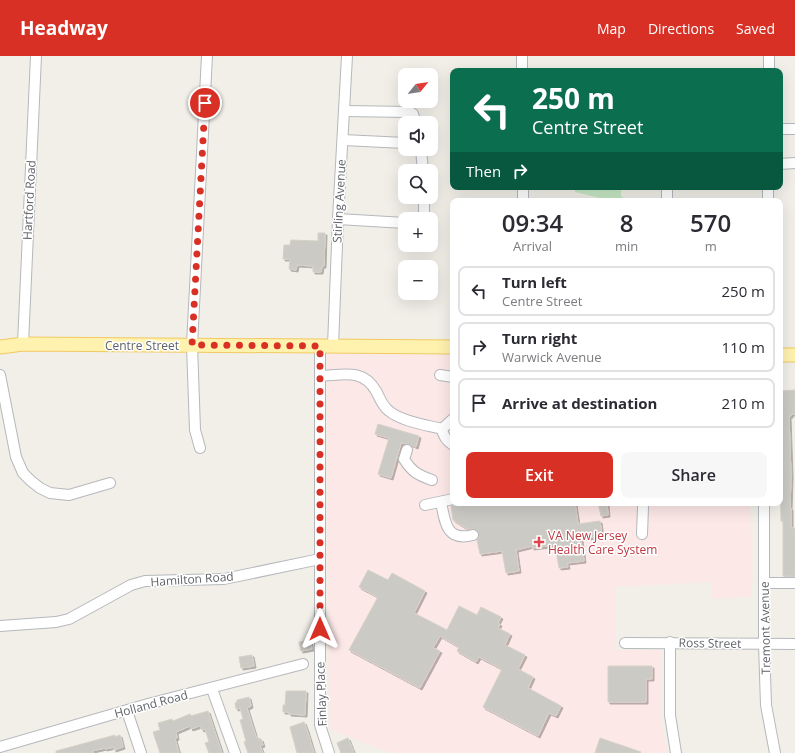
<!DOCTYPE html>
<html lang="en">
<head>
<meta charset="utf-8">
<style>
	body { margin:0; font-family:"Open Sans",sans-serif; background:#f7f7f7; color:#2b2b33; height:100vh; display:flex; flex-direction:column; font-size:15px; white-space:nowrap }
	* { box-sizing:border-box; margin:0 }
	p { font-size:13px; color:#7c7c81 }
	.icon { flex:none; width:22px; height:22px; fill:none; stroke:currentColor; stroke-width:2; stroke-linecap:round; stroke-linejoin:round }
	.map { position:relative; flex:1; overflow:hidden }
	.side { position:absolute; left:450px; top:142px; width:333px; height:308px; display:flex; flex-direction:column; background:#fff; border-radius:8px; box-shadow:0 4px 16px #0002 }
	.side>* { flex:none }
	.top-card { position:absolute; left:450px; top:12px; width:333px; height:122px; border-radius:8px; box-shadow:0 4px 16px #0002; background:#0b6e4f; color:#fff; overflow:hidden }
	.needle { width:26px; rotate:60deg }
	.buttons { position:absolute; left:398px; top:12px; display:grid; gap:8px }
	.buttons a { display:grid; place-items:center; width:40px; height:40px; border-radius:8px; background:#fff; box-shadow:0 4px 16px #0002; font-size:20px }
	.pin { position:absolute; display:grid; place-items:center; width:34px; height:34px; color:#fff; margin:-17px; border:2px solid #fff; border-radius:50%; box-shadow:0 1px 4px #0007 }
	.me { position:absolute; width:44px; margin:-22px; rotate:0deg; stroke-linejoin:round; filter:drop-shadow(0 0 3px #0008) }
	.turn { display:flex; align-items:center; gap:14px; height:84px; padding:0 16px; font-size:18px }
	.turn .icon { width:52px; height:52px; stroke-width:2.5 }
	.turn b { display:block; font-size:28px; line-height:34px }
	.then { display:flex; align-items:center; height:38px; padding:0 16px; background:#0003; gap:8px; font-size:15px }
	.eta { display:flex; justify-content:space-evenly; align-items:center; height:68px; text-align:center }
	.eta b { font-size:24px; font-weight:600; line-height:28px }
	.button { display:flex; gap:8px; margin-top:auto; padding:8px 16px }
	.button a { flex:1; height:46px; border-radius:8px; background:#d93025; color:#fff; font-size:16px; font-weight:600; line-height:46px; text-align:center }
	.button a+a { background:#f7f7f7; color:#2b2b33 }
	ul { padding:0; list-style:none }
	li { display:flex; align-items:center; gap:12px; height:50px; margin:0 8px 6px; padding:0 8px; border:2px solid #e1e1e2; border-radius:8px }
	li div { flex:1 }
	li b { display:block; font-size:15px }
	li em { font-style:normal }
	header { display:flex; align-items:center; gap:24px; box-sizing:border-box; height:56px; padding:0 20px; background:#d93025; color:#fff }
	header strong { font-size:19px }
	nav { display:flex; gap:22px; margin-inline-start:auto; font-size:14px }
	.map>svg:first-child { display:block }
</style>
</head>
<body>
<header>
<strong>Headway</strong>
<nav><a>Map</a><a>Directions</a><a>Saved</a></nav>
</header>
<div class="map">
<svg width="795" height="697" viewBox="0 0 795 697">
	<defs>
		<filter id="shadow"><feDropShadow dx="2" dy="2" stdDeviation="0" flood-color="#0004"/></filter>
	</defs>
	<rect width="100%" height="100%" fill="#f1efe8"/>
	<polygon fill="#fce8e6" points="327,296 453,299 453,447 750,447 752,541 711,543 712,526 616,531 616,594 661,594 661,662 668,697 391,697 329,673"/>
	<polygon fill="#c5e8c5" points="575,131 621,131 621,140 627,145 612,145 575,136"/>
	<g fill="#cccac5" stroke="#d6d1c6" filter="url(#shadow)">
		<polygon points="318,177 325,177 324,210 322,210 321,216 313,216 313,210 297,209 296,214 289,213 290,203 283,203 284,189 290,189 291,184 318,185"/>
		<polygon points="795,334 795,358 791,358 791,360 789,360 791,420 790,452 791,452 791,472 795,472 795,520 783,520 783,465 781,465 780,407 780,335"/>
		<polygon points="378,368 419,380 416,391 409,388 401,387 391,422 378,418 389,382 375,378"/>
		<polygon points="462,447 575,447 578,468 600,465 602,480 581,483 584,505 567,507 568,511 559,512 555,489 532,492 532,490 516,494 519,515 506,517 502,495 480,498 477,484 479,481 478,475 475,473 467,473 453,464 451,450"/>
		<polygon points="598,447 607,447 608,459 601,460"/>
		<polygon points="368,514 388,524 392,517 425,535 414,557 447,574 459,550 477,559 481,551 501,561 498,567 500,568 498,572 510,578 505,589 525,599 518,613 533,621 528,632 561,650 556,660 549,657 538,680 483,651 502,613 479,601 476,606 457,595 459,591 440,580 433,592 440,595 420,632 349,594 378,541 359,531"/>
		<polygon points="310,584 312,593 301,595 299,586"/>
		<polygon points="252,599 254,610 241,612 239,601"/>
		<polygon points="608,610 652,610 652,623 646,623 646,646 608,646"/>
		<polygon points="286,635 306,635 305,659 289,658 289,656 283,656 283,649 285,649"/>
		<polygon points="249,641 251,650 247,652 256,681 257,680 258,684 261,683 263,689 260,690 263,697 248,697 244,686 246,685 240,664 243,663 240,652 236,653 235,647 237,646 237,644"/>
		<polygon points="208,655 222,697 209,697 205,687 209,686 205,673 202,674 200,670 191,673 190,670 176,676 177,682 175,683 179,697 160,697 153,676 160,674 158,667 172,663 173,665 190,658 191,660"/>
		<polygon points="304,666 307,674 314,697 297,697 290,671"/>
		<polygon points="115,679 115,681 120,679 123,691 114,694 114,691 105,693 105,692 92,695 93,697 56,697 56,695"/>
		<polygon points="348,682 354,697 341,697 337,687"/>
		<polygon points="600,682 641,696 640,697 595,697"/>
	</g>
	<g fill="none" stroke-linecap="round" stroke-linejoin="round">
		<g stroke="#b5b8bc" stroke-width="12">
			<g id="minor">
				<polyline points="522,0 522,15"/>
				<polyline points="769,15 769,0"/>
				<polyline points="344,55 410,56 413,58 416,67"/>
				<polyline points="780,73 795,73"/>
				<polyline points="343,84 405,87"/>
				<polyline points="421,93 423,115"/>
				<polyline points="780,108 795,107"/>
				<polyline points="523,131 523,145"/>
				<polyline points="667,131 667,145"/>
				<polyline points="768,145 768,131"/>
				<polyline points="338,163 405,167"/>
				<polyline points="422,163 424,160 424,141"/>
				<polyline points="23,288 36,0"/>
				<polyline points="320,290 320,669 329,697"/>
				<polyline points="333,290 338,163 347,0"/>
				<polyline points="0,319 16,401 23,417 31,425 40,432 50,437 69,439 110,427"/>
				<polyline points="440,319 453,321"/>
				<path d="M320,320c23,-1 43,-8 56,15 4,7 6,15 13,20 12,10 37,14 53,18 1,7 5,12 11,16"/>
				<polyline points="442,373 453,363"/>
				<polyline points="200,392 195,374 192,289 207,0"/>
				<path d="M407,394l-3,9c8,13 14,16 28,21"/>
				<path d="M441,446c4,20 5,40 32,33"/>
				<polyline points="764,447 764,588 766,649 775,697"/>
				<polyline points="425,449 453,443"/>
				<polyline points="642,478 643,451"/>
				<polyline points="764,527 795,527"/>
				<polyline points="0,570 56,566 69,563 131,529 145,525 224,523 320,503"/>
				<polyline points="670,586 670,659 676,697"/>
				<polyline points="625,587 795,588"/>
				<polyline points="212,633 235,697"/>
				<polyline points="127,655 141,697"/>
				<polyline points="0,691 148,648 303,608"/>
			</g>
		</g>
		<g stroke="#f2c960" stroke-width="15">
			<g id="major">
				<polyline points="0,291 23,288 453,291"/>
				<polyline points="780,299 795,299"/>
			</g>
		</g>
		<use href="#minor" stroke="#fff" stroke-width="10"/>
		<use href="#major" stroke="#fff2af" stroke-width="13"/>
	</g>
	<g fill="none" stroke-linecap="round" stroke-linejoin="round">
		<polyline stroke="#d93025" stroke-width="7" stroke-dasharray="0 12.6" points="205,47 192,289 320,290 320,573"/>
	</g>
	<path fill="#e0444e" stroke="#fff" stroke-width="1.5" d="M537 480h4v4h4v4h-4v4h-4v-4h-4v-4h4z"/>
	<g text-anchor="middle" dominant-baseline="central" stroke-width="3" stroke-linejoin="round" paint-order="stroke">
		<g font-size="12" fill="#5f6368" stroke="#fff">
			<text transform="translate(29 144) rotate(-87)">Hartford Road</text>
			<text transform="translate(339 145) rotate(-87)">Stirling Avenue</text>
			<text x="142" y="289">Centre Street</text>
			<text transform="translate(192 523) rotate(-4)">Hamilton Road</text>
			<text transform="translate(765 572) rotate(-91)">Tremont Avenue</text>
			<text transform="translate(710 587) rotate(1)">Ross Street</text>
			<text transform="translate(321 638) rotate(-92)">Finlay Place</text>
			<text transform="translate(151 648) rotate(-15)">Holland Road</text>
		</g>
		<g font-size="12" fill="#be3a42" stroke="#fff" text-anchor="start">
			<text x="548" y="479">VA New Jersey<tspan x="548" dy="14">Health Care System</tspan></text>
		</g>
	</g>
</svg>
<div class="buttons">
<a><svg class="needle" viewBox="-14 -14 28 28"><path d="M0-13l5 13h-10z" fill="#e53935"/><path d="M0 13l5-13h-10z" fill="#7c7c81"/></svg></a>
<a><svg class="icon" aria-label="sound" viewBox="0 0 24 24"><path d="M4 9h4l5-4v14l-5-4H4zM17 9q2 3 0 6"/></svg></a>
<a><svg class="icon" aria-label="search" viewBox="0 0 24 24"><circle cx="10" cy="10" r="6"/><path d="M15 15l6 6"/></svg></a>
<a>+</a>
<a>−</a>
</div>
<div class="pin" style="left:205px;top:47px;background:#d93025"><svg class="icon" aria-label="arrive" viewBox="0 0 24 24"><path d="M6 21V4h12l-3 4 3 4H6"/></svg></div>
<svg class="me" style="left:320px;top:573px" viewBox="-20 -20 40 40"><path d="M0-17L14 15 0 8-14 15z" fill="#d93025" stroke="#fff" stroke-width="4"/></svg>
<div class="top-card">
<div class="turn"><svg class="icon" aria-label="left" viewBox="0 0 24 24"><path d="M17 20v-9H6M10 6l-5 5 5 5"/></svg><div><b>250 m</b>Centre Street</div></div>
<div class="then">Then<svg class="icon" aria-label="right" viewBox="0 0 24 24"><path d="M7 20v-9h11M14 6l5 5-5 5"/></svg></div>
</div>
<section class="side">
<div class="eta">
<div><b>09:34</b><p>Arrival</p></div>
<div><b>8</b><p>min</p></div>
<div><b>570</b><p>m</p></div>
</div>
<ul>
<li><svg class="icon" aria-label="left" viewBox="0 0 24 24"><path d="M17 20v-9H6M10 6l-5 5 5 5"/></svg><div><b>Turn left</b><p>Centre Street</p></div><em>250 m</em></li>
<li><svg class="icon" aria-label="right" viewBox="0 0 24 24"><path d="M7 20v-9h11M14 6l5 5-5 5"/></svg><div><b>Turn right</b><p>Warwick Avenue</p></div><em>110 m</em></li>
<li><svg class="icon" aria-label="arrive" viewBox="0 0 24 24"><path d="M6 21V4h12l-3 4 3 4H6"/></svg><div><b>Arrive at destination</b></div><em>210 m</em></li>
</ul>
<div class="button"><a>Exit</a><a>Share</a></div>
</section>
</div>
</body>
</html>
